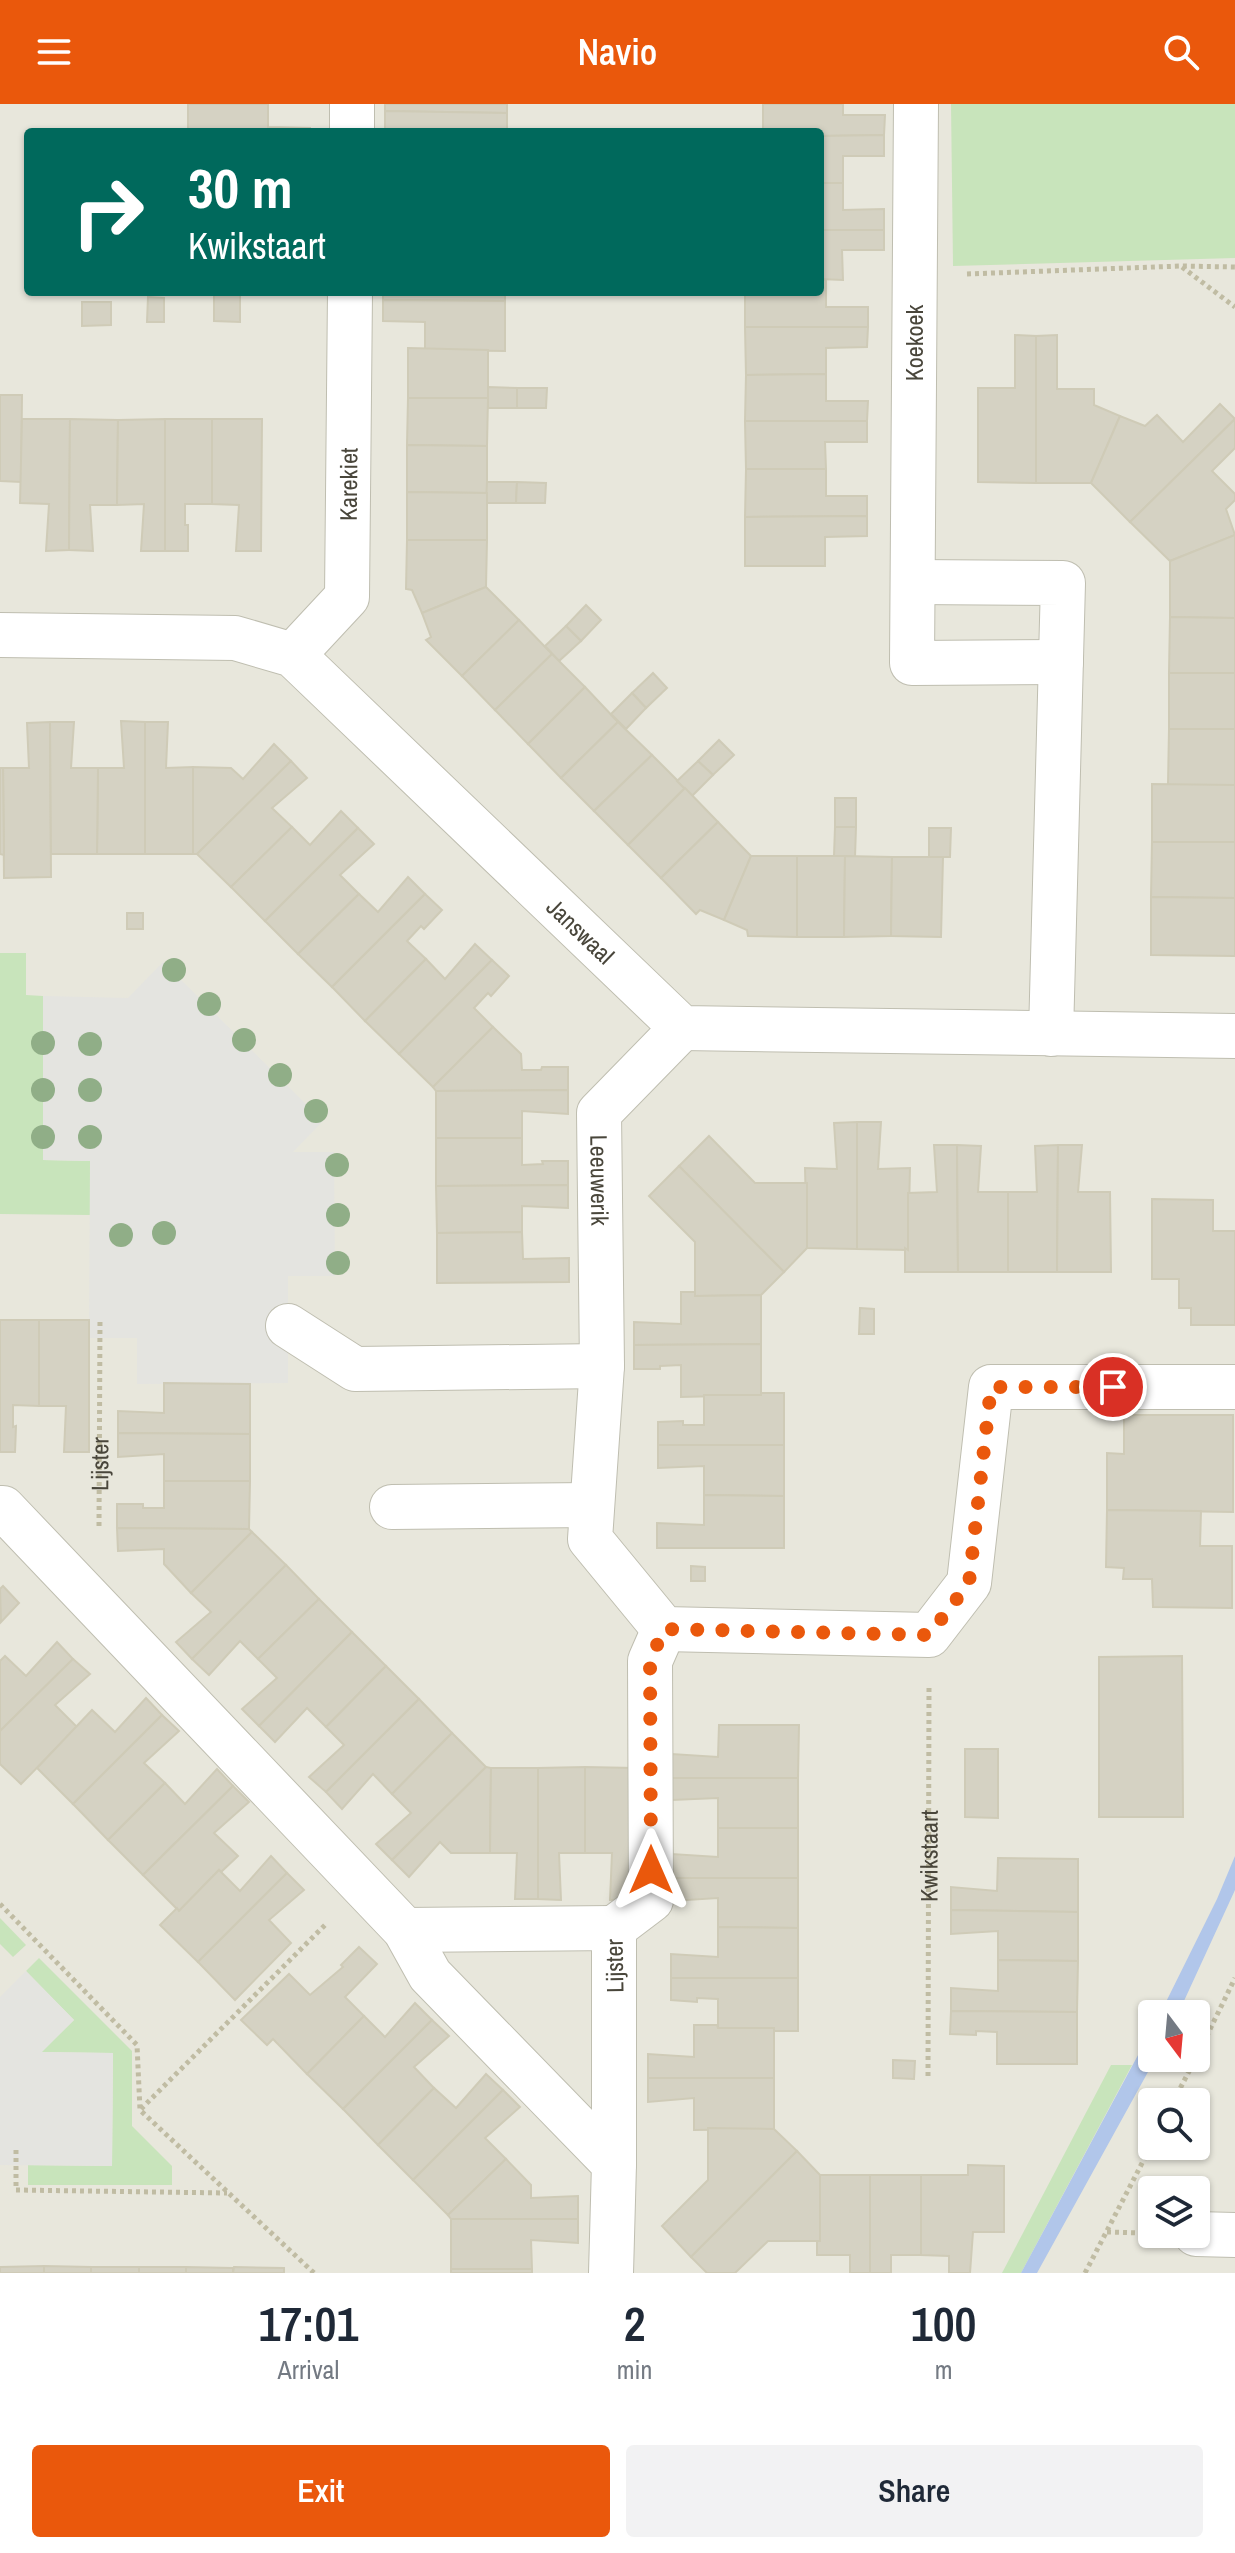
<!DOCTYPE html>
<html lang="en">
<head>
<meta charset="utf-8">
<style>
	body { margin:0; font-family:"Archivo Narrow",sans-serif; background:#f2f2f3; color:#1f2937; height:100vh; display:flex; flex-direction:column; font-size:30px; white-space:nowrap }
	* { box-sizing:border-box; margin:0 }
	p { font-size:26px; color:#747a83 }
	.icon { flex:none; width:44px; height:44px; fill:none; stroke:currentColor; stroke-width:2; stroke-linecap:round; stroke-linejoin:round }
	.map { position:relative; height:2169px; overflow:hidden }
	.details { display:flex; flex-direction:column; background:#fff; flex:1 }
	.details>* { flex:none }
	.guide { position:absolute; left:24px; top:24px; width:800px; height:168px; border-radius:8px; box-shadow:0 2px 6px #0004; background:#00695c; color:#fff; overflow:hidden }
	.needle { width:52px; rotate:164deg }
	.tools { position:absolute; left:1138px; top:1896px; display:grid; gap:16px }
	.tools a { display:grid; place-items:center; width:72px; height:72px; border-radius:8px; background:#fff; box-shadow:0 2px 6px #0004; font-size:40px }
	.pin { position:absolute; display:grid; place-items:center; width:68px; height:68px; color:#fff; margin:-34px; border:4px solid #fff; border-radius:50%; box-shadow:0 2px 8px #0007 }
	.me { position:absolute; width:88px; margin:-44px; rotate:0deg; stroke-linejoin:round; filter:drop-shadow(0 0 6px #0008) }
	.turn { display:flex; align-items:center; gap:28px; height:168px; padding:0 32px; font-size:36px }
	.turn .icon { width:104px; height:104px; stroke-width:2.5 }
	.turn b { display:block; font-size:56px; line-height:68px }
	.eta { display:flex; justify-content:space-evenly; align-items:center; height:136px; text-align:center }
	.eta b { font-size:48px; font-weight:600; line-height:56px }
	.action { display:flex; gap:16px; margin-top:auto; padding:16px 32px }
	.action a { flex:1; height:92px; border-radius:8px; background:#ea580c; color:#fff; font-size:32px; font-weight:600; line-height:92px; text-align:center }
	.action a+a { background:#f2f2f3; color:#1f2937 }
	header { display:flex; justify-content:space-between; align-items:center; height:104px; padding:0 32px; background:#ea580c; color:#fff; font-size:36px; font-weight:600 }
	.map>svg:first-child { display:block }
</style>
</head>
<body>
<header><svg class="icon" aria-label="menu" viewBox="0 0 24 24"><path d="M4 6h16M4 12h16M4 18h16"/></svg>Navio<svg class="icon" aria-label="search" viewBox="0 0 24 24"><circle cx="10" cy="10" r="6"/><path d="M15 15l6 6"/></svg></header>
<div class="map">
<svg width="1235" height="2169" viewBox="0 0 1235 2169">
	<rect width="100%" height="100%" fill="#f5f4ed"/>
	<path fill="#e8e7dc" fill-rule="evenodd" d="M0,0h1235v2169h-1235zM28,28h792v160h-792zM1152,1910h44v44h-44zM1152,1998h44v44h-44zM1152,2086h44v44h-44z"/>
	<g fill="#c8e4bb">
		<polygon points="951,0 1235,0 1235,154 953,162"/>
		<polygon points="0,849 26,849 26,891 43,892 43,1056 90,1057 90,1111 0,1110"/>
		<polygon points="0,1814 26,1841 13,1853 0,1840"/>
		<polygon points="39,1854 132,1947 132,2022 172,2062 172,2081 28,2081 28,2061 112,2062 113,1949 41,1948 74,1916 26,1867"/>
		<polygon points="1111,1961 1132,1961 1021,2169 1002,2169"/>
	</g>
	<g fill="#e4e4e0">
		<polygon points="163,858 323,1017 293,1048 334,1048 335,1172 288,1172 288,1279 137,1280 137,1234 89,1234 90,1057 43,1056 43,892 128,894"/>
		<polygon points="26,1867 74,1916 42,1948 113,1949 112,2062 0,2061 0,1893"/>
	</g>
	<g fill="#b1c6ea">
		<polygon points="1235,1752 1235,1786 1178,1910 1160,1910 1217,1795"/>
		<polygon points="1152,1925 1152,1954 1155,1954 1148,1968 1037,2169 1021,2169"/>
	</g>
	<g fill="#d5d2c3" stroke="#cfcbb7" stroke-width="2">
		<polygon points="188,0 268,0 268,23 310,24 310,28 188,28"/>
		<polygon points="385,0 507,0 507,9 385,7"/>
		<polygon points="763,0 843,0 843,11 885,11 884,31 820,32 820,28 763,28"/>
		<polygon points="385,7 507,9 507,28 385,27"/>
		<polygon points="884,31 884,52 843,52 843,79 820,79 820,32"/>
		<polygon points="820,79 843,79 843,106 884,105 884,126 820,126"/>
		<polygon points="820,126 884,126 884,146 842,146 843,176 820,175"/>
		<polygon points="820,175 826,176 826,203 868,203 868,223 745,223 745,188 820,188"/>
		<polygon points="383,188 505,188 505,197 383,196"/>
		<polygon points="214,191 240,191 240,218 214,217"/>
		<polygon points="148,193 164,194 164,218 147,218"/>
		<polygon points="383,196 505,197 505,247 425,246 425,218 383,217"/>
		<polygon points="82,198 111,198 111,221 82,222"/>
		<polygon points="745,223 868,223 867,243 826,244 826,270 746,271"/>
		<polygon points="1015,231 1036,232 1036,379 978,378 978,284 1015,284"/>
		<polygon points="1057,231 1057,285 1094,285 1094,301 1120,312 1091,379 1036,379 1036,232"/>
		<polygon points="408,244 488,246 488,294 408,294"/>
		<polygon points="826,270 826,297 868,297 867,317 745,317 746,271"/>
		<polygon points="488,283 517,284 517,304 488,304"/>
		<polygon points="517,284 547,284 546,304 517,304"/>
		<polygon points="0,291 22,291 21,378 0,377"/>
		<polygon points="408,294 488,294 487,342 407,341"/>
		<polygon points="1220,300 1235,315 1130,418 1091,379 1120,312 1145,322 1157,311 1183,338"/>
		<polygon points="22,315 70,315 69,446 46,447 49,400 20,399"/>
		<polygon points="70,315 118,316 117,401 90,401 93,447 69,446"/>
		<polygon points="165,315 212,315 212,400 185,400 185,421 188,421 188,447 165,447"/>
		<polygon points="165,315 165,447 141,447 144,400 117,401 118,316"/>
		<polygon points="212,315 262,315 261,447 236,447 239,401 212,400"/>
		<polygon points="1235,315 1235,344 1212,367 1235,390 1235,396 1226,405 1235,431 1170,457 1130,418"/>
		<polygon points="745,317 867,317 867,338 825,338 826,365 746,365"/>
		<polygon points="407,341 487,342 487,389 407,388"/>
		<polygon points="746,365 826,365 826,392 867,392 867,412 745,413"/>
		<polygon points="487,378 517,378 516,399 486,399"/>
		<polygon points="517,378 546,379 545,399 516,399"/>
		<polygon points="407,388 487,389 487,436 407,436"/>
		<polygon points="867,412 867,432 825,433 825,462 745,462 745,413"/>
		<polygon points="1235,431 1235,514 1170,513 1170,457"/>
		<polygon points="407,436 487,436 486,483 422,509 412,486 406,485"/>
		<polygon points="486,483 519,516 462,572 426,536 431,533 422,509"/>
		<polygon points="586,501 601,516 581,537 566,522"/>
		<polygon points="1170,513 1235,514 1235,569 1169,569"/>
		<polygon points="519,516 552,550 495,606 462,572"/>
		<polygon points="566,522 581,537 559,557 545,542"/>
		<polygon points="552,550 585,583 528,640 495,606"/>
		<polygon points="653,569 667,584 646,604 632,589"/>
		<rect x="1169" y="569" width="66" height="56"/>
		<polygon points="585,583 618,618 561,674 528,640"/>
		<polygon points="632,589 646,604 626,625 611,610"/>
		<polygon points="121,617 145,618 145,750 97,750 98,664 124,664"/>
		<polygon points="50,618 51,773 4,774 3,664 29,664 27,619"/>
		<polygon points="50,618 74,618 71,664 98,664 97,750 51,750"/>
		<polygon points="145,618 168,618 166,664 193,663 193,750 145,750"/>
		<polygon points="618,618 652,651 594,707 561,674"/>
		<polygon points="1169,625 1235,625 1235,681 1168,681"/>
		<polygon points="719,636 734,651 713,671 698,657"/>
		<polygon points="274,640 291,657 197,750 193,750 193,663 231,664 243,675"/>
		<polygon points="652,651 685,684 628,741 594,707"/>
		<polygon points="291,657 307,674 272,704 292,723 231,783 197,750"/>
		<polygon points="698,657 713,671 692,692 677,677"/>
		<polygon points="0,664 3,664 4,751 0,750"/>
		<polygon points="1152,680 1235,681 1235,738 1152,738"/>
		<polygon points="685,684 718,718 661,774 628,741"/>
		<rect x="835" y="694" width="21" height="29"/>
		<polygon points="341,707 358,724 265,817 231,783 292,723 310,741"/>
		<polygon points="718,718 751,752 724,816 700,806 696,810 661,774"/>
		<polygon points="835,723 856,723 855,753 834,752"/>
		<polygon points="358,724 374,740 340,771 359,790 298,850 265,817"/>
		<polygon points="929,724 951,724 950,753 929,753"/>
		<polygon points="1152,738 1235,738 1235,794 1151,793"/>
		<polygon points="751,752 797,752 797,833 748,832 747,826 724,816"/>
		<polygon points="797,752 845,752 844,833 797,833"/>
		<polygon points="845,752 892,753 891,832 844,833"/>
		<polygon points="892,753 943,753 941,833 891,832"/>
		<polygon points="408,773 425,790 332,883 298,850 359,790 378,808"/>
		<polygon points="425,790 442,806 424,825 421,822 407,837 426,855 365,917 332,883"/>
		<polygon points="1151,793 1235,794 1235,852 1151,851"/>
		<rect x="127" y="809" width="16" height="16"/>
		<polygon points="475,840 492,856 399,950 365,917 426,855 445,875"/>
		<polygon points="492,856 509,872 491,892 488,889 474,904 493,923 433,983 399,950"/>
		<polygon points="493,923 521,950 522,966 541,966 542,963 568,963 568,986 436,987 433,983"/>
		<polygon points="568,986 568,1010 522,1007 522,1034 436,1034 436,987"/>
		<polygon points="857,1018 857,1145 807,1144 805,1064 837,1065 834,1019"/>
		<polygon points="857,1018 881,1018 878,1065 910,1064 908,1146 857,1145"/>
		<polygon points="709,1032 755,1079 807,1079 807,1144 784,1168 679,1062"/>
		<polygon points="436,1034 522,1034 522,1061 543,1060 542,1057 568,1057 568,1081 436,1082"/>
		<polygon points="934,1041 957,1041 958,1168 905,1168 905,1144 908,1146 908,1089 937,1088"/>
		<polygon points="957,1041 981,1042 978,1088 1008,1088 1008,1168 958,1168"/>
		<polygon points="1058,1041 1057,1168 1008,1168 1008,1088 1037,1088 1035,1042"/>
		<polygon points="1058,1041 1082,1041 1078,1088 1110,1088 1111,1168 1057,1168"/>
		<polygon points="679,1062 784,1168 761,1191 695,1192 695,1138 649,1092"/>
		<polygon points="568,1081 568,1104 522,1102 522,1128 437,1129 436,1082"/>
		<polygon points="1152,1095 1213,1096 1213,1127 1235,1127 1235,1221 1191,1221 1191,1204 1179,1204 1179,1175 1152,1175"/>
		<polygon points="522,1128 523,1155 569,1154 569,1178 437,1179 437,1129"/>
		<polygon points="681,1188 695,1188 695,1192 761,1191 761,1240 634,1241 634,1218 681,1220"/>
		<polygon points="860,1204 874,1205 874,1230 859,1230"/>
		<polygon points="0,1216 39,1216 39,1302 13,1301 13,1323 16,1322 15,1348 0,1348"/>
		<polygon points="39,1216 89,1216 89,1348 64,1348 66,1302 39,1302"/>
		<polygon points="761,1240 761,1291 681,1293 681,1261 660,1262 660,1265 634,1265 634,1241"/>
		<polygon points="164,1279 250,1280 250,1330 118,1329 118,1307 164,1309"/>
		<polygon points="761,1289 784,1289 784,1341 658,1341 658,1318 683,1317 683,1321 704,1321 704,1291 761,1291"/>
		<polygon points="1124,1311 1233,1311 1233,1408 1107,1406 1107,1349 1124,1350"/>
		<polygon points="118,1329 250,1330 250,1377 164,1377 164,1350 118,1353"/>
		<polygon points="658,1341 784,1341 784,1392 704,1391 704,1362 658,1364"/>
		<polygon points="164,1377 250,1377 249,1425 117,1424 117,1400 143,1400 143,1404 164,1404"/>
		<polygon points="704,1391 784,1392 784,1444 657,1444 657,1419 704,1421"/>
		<polygon points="1107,1406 1201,1407 1200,1442 1232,1442 1232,1504 1153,1503 1152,1475 1123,1475 1124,1464 1106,1463"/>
		<polygon points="117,1424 249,1425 252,1428 191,1489 164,1460 164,1445 118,1447"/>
		<polygon points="252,1428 286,1461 192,1555 176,1538 211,1508 191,1489"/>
		<polygon points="286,1461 319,1495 258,1555 240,1537 209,1571 192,1555"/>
		<polygon points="691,1462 705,1463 705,1477 691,1477"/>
		<polygon points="3,1482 19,1499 1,1518 0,1485"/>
		<polygon points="319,1495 352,1528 259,1622 242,1605 277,1574 258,1555"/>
		<polygon points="352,1528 386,1562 326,1623 307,1604 275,1638 259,1622"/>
		<polygon points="57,1538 73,1555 0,1627 0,1557 5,1552 26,1572"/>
		<polygon points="1182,1552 1183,1713 1099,1713 1099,1553"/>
		<polygon points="73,1555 90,1570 55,1601 77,1623 21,1680 0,1660 0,1627"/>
		<polygon points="386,1562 419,1595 326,1688 309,1673 344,1641 326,1623"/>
		<polygon points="146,1594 162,1611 73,1700 37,1664 92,1606 115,1628"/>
		<polygon points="419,1595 452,1629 392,1690 373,1670 342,1705 326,1688"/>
		<polygon points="162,1611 179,1627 144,1659 165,1679 108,1736 73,1700"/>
		<polygon points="719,1621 799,1621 798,1674 672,1674 672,1650 718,1653"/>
		<polygon points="452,1629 486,1663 392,1756 376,1740 411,1709 392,1690"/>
		<polygon points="965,1645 998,1645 998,1714 965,1713"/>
		<polygon points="486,1663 491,1664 490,1749 451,1749 440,1738 409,1773 392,1756"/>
		<polygon points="585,1663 585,1749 559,1749 561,1796 538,1795 538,1664"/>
		<polygon points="585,1663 635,1664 635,1795 610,1796 612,1749 585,1749"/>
		<polygon points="491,1664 538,1664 538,1795 515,1795 517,1749 490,1749"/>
		<polygon points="217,1665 233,1682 143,1771 108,1736 165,1679 185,1700"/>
		<polygon points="672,1674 798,1674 798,1724 718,1724 718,1694 672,1696"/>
		<polygon points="233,1682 249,1698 214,1729 238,1752 221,1768 219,1766 179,1807 143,1771"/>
		<polygon points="718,1724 798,1724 798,1774 672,1774 672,1750 718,1753"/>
		<polygon points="271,1752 287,1769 198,1858 160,1821 177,1804 179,1807 219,1766 240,1787"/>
		<polygon points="998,1754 1078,1755 1078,1808 951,1806 951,1783 997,1787"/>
		<polygon points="287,1769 304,1786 269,1816 291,1839 235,1896 198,1858"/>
		<polygon points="672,1774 798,1774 798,1824 718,1823 718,1794 671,1797"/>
		<polygon points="951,1806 1078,1808 1078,1857 998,1856 998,1827 951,1830"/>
		<polygon points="718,1823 798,1824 798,1874 671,1874 671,1850 718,1853"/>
		<polygon points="359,1843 377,1860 345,1893 364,1912 307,1970 273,1935 267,1941 241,1916 289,1870 310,1891 343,1863 341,1861"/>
		<polygon points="998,1856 1078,1857 1077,1908 951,1907 951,1884 998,1887"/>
		<polygon points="671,1874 798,1874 798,1927 774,1927 774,1924 718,1924 718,1895 697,1894 697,1898 671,1896"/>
		<polygon points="415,1899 432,1916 343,2005 307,1970 364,1912 385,1933"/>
		<polygon points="951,1907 1077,1908 1077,1960 997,1960 997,1928 976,1927 976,1931 950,1930"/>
		<polygon points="432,1916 449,1932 414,1963 434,1984 378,2041 343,2005"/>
		<polygon points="694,1921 717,1921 718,1924 774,1924 774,1974 648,1974 648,1950 694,1953"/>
		<polygon points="893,1956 915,1957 914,1975 893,1974"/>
		<polygon points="486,1970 503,1986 413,2076 378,2041 434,1984 456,2004"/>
		<polygon points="648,1974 774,1974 774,2025 694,2026 694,1994 648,1998"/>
		<polygon points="503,1986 520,2003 485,2034 506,2055 448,2111 413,2076"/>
		<polygon points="708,2024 774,2025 797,2047 691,2153 662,2122 708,2076"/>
		<polygon points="797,2047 820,2071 820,2137 768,2137 735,2169 707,2169 691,2153"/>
		<polygon points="506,2055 531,2081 531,2094 578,2092 578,2115 451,2115 448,2111"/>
		<polygon points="968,2061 1004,2062 1004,2128 973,2128 970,2169 949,2169 949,2152 921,2151 921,2071 968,2071"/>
		<polygon points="820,2071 870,2071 870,2169 850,2169 850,2151 817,2151 817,2137 820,2137"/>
		<polygon points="870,2071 921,2071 921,2151 891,2151 891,2169 870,2169"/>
		<polygon points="451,2115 578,2115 578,2139 531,2136 532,2165 451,2165"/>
		<polygon points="44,2162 91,2163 91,2169 44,2169"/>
		<polygon points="44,2162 44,2169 0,2169 0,2163"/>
		<rect x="91" y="2163" width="48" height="6"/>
		<rect x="139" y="2163" width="47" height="6"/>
		<polygon points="186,2163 233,2164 233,2169 186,2169"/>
		<polygon points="234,2163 284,2164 284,2169 233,2169"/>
		<rect x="451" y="2165" width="81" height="4"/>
	</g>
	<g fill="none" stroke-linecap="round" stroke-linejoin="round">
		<g stroke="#bfbeb0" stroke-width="46">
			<g id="minor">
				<polyline points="916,0 912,559 1061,558"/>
				<polyline points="352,28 352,0"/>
				<polyline points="914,478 1063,479 1051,930"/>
				<path id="s3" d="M0,531l235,3 58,17 389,373 553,8"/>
				<path id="s4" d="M293,551l54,-58 3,-305"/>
				<path id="s5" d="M682,924l-83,85 3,253 -12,173 74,90 265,6 40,-52 22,-196h244"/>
				<polyline points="288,1222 355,1265 602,1262"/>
				<polyline points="392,1403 592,1401"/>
				<polyline points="0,1404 3,1404 405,1826 430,1871 614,2060 611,2169"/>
				<polyline points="614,1824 651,1796 650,1557 664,1525"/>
				<polyline points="405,1826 614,1824 614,2060"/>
				<polyline points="1196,2130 1235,2131"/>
			</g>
		</g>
		<g stroke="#c0bca3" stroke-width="5" stroke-dasharray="4 4" stroke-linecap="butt">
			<polyline points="1182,163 1235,203"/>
			<polyline points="967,170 1181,162 1235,163"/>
			<path id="s1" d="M99,1422l1,-207"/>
			<polyline points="0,1800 137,1941 140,2006 314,2169"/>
			<polyline points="1196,1954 1235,1874"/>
			<path id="s2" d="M928,1972l1,-388"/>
			<polyline points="1173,1998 1196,1954"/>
			<polyline points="141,2005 326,1820"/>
			<polyline points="16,2046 16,2086 227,2089"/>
			<polyline points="1107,2128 1143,2129"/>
			<polyline points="1085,2169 1152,2040"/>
		</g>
		<use href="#minor" stroke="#fff" stroke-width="44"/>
	</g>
	<g fill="#90ae87">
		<circle cx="174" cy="866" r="12"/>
		<circle cx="209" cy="900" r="12"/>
		<circle cx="244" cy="936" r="12"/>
		<circle cx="43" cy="939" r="12"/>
		<circle cx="90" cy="940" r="12"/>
		<circle cx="280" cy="971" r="12"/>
		<circle cx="43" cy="986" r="12"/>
		<circle cx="90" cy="986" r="12"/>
		<circle cx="316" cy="1007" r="12"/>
		<circle cx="43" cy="1033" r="12"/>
		<circle cx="90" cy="1033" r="12"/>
		<circle cx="337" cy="1061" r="12"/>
		<circle cx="338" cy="1111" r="12"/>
		<circle cx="164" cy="1129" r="12"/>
		<circle cx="121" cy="1131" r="12"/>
		<circle cx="338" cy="1159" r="12"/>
	</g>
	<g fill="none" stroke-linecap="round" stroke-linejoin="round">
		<polyline stroke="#ea580c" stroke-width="14" stroke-dasharray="0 25.2" points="651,1766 650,1557 664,1525 929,1531 969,1479 991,1283 1113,1283"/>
	</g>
	<g text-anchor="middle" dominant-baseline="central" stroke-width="7" stroke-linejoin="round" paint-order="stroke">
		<g font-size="24" fill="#49463b" stroke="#fff">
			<text transform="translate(914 239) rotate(-90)">Koekoek</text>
			<text stroke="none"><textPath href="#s4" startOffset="192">Karekiet</textPath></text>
			<text stroke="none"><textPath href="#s3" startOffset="694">Janswaal</textPath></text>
			<text stroke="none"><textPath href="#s5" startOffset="186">Leeuwerik</textPath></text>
			<text stroke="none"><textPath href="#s1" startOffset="62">Lijster</textPath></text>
			<text stroke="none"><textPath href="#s2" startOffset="220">Kwikstaart</textPath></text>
			<text transform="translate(614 1862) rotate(-91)">Lijster</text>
		</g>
	</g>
</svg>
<div class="tools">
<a><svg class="needle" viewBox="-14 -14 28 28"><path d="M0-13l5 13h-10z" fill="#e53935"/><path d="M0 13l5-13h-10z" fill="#747a83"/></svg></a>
<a><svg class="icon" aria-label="search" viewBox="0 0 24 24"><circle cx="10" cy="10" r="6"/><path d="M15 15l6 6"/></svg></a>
<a><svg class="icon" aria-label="layers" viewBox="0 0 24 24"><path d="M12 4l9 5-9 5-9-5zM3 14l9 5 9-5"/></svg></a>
</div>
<div class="pin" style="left:1113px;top:1283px;background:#d93025"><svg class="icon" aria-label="arrive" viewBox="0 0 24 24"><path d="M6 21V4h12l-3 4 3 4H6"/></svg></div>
<svg class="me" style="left:651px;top:1766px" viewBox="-20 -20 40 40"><path d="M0-17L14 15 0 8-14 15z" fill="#ea580c" stroke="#fff" stroke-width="4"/></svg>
<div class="guide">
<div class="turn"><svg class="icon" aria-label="right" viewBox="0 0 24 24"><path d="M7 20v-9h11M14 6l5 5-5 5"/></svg><div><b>30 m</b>Kwikstaart</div></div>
</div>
</div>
<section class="details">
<div class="eta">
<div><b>17:01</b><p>Arrival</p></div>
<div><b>2</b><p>min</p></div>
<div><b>100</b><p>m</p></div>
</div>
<div class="action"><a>Exit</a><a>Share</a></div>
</section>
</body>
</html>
